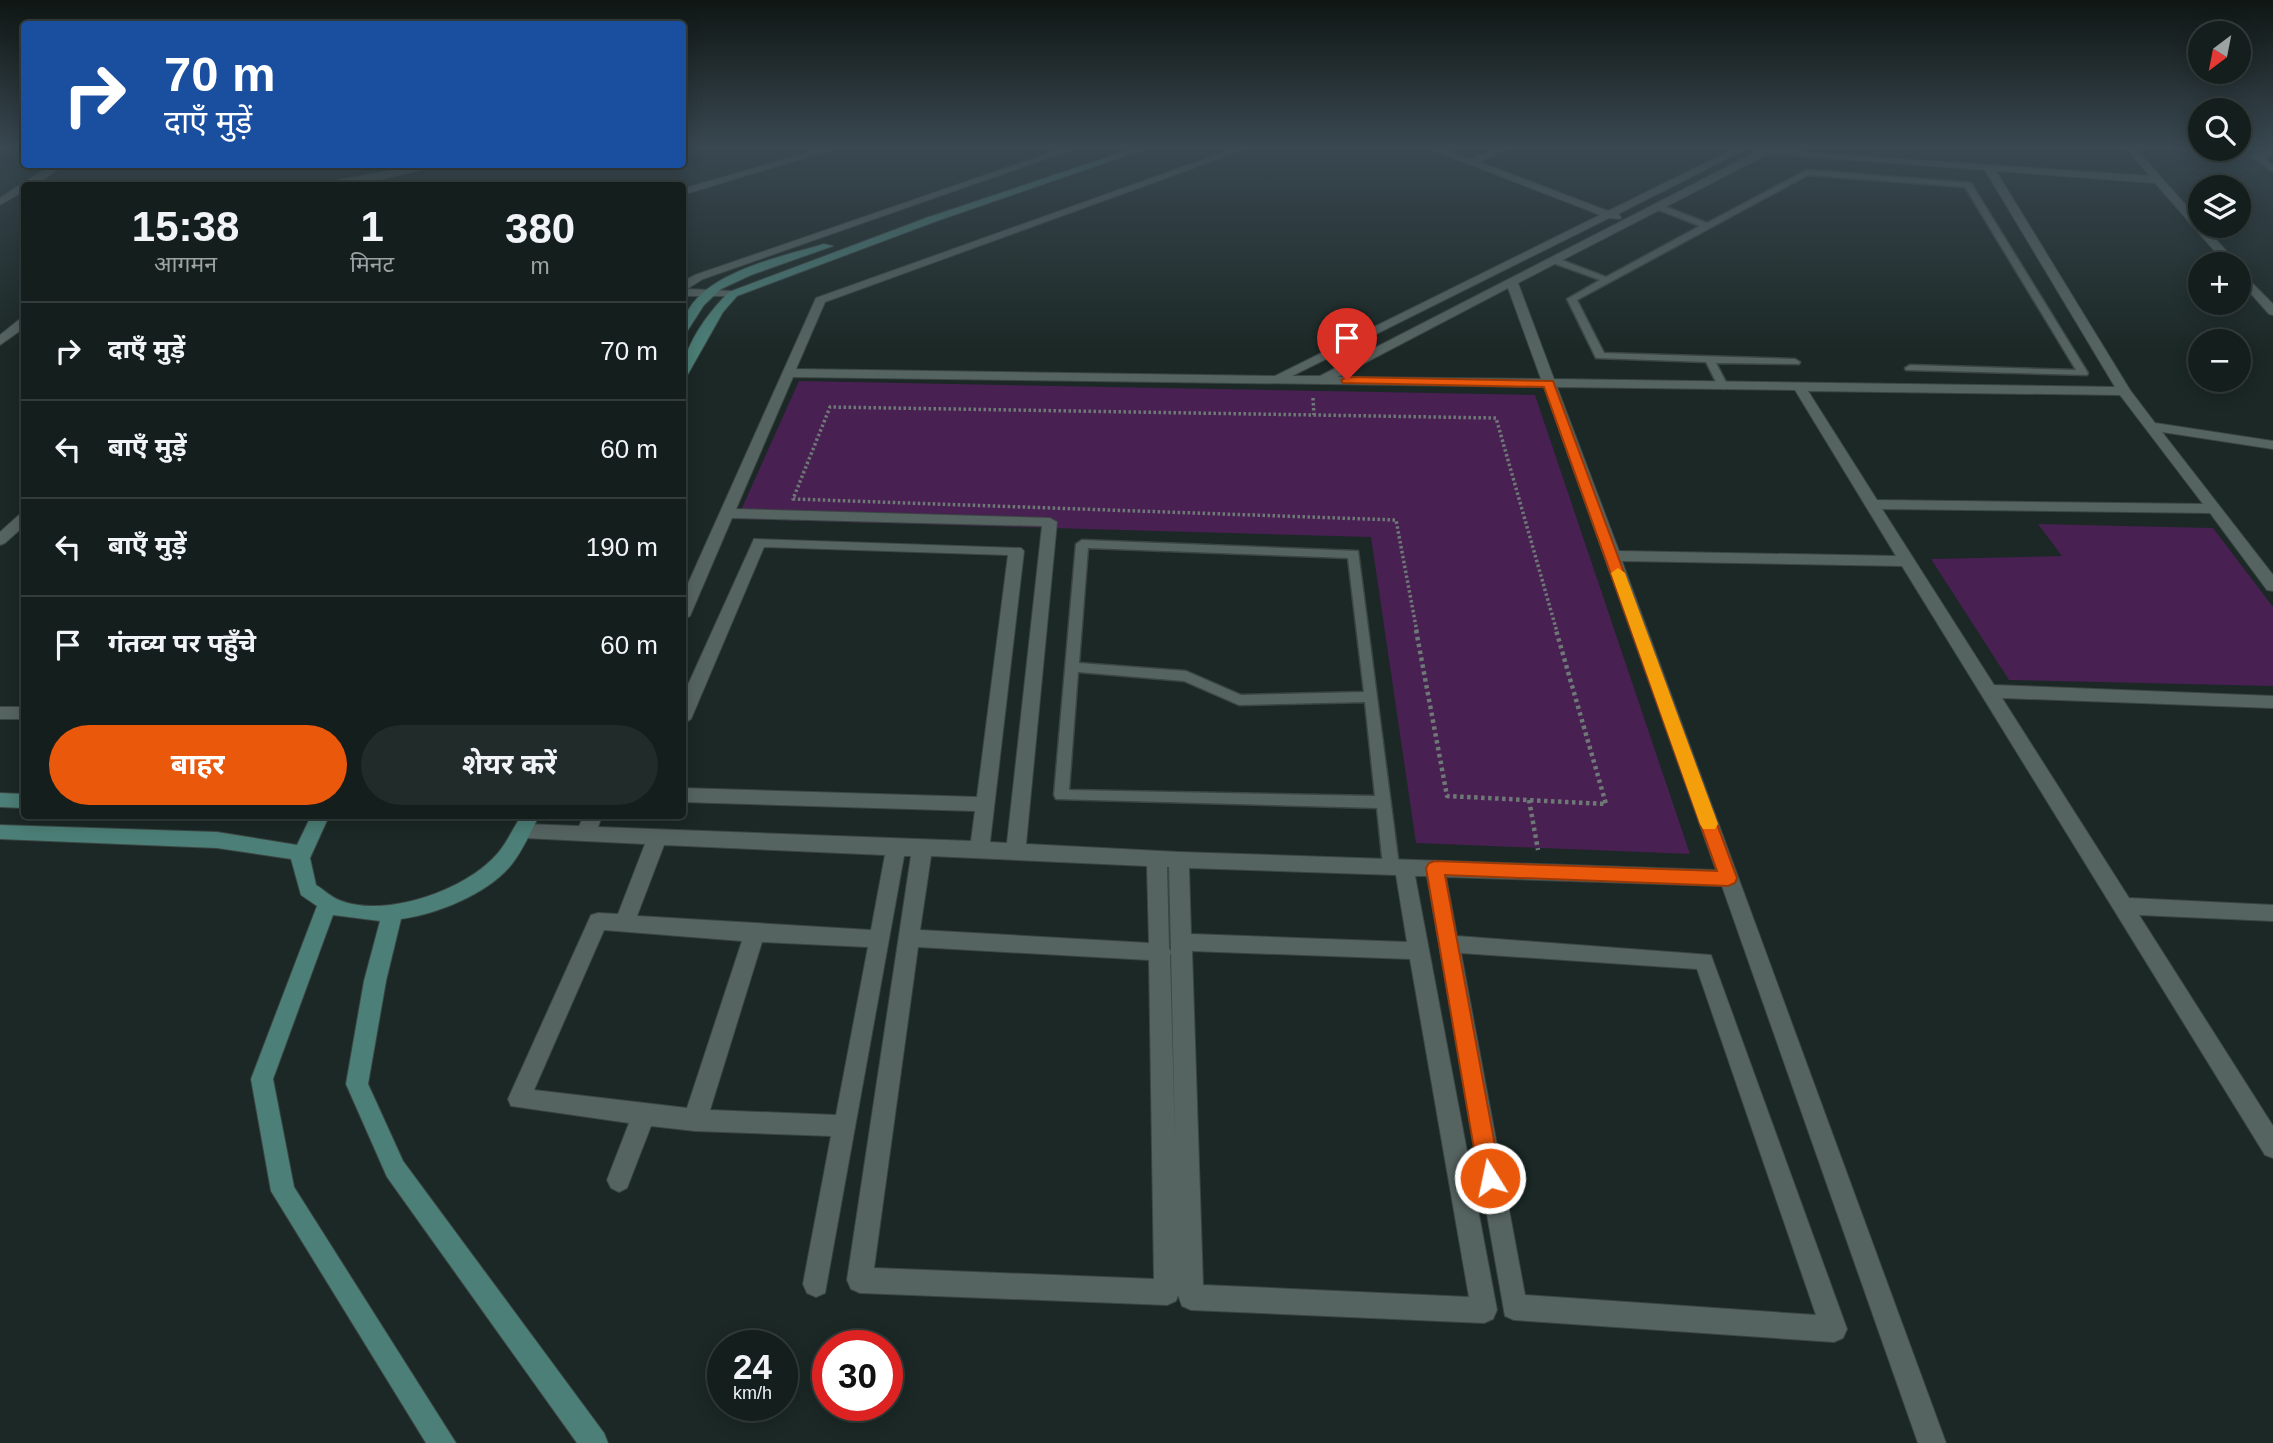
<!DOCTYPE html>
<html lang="hi">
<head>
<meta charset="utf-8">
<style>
	body { margin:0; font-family:Helvetica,"Noto Sans Devanagari",sans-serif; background:#212b29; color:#f1f3f6; height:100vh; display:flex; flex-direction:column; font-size:26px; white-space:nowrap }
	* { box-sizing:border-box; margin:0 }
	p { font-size:23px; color:#9da2a3 }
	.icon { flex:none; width:38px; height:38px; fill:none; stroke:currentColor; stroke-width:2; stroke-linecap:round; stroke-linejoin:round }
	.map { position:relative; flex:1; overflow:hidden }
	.side { position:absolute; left:21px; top:182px; width:665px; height:637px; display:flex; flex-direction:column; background:#141e1c; border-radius:7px; box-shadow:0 4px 18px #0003,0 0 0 2px #333c3b }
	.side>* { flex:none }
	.hud { position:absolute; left:21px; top:21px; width:665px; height:147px; border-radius:7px; box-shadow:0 4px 18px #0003,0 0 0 2px #333c3b; background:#1a4fa0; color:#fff; overflow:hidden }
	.needle { width:46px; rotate:212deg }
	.controls { position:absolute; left:2188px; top:21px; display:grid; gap:14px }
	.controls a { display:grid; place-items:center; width:63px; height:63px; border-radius:50%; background:#141e1c; box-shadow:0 4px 18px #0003,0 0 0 2px #333c3b; font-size:35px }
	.speed { position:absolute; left:707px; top:1330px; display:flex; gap:14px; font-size:35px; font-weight:700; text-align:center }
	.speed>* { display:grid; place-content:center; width:91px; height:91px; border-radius:50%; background:#141e1c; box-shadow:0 4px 18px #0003,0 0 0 2px #333c3b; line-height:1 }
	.speed small { font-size:18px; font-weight:400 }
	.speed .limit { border:10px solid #d22; background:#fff; color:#111 }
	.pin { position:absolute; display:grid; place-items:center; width:60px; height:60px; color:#fff; margin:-72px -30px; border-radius:50% 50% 50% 0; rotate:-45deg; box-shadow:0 0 7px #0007 }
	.pin .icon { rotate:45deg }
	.me { position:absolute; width:77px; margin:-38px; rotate:350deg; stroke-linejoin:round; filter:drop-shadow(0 0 5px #0008) }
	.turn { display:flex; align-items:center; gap:24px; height:147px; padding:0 28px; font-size:32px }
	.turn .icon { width:91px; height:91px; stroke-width:2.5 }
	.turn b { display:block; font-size:49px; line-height:60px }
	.eta { display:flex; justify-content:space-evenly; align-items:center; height:119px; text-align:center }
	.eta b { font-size:42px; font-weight:700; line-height:49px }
	.action { display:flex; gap:14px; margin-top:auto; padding:14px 28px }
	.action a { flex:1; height:80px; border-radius:42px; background:#ea580c; color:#fff; font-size:28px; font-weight:700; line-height:80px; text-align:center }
	.action a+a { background:#212b29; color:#f1f3f6 }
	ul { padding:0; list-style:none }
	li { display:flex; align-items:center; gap:21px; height:98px; padding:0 28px; border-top:2px solid #333c3b }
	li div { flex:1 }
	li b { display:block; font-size:26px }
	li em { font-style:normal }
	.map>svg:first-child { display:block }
</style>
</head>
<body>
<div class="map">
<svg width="2273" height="1443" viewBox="0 0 2273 1443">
	<rect width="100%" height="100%" fill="#1b2825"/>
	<g fill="#482052">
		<polygon points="799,381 1535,395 1690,854 1416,843 1371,537 737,519"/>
		<polygon points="2038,524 2213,528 2273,607 2273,686 2009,680 1931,559 2062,556"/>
	</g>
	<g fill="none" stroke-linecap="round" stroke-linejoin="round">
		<g stroke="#3b4543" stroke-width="3">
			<g id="lane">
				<polygon points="2273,151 2273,155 2262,157 2273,166 2273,172 2252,156"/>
				<polygon points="1807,170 1971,183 2088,373 2087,375 1906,370 1905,368 1910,365 2076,370 1965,187 1808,175 1577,300 1604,353 1795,359 1800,362 1799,364 1716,363 1728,386 1723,389 1718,386 1706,362 1596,358 1567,299 1600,280 1553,263 1553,259 1559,259 1606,277 1700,226 1656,209 1656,205 1662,205 1707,223"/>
				<path d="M1082,540l276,11 41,315 -2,4 -6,2 -6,-2 -2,-4 -6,-58 -321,-9 -2,-4 22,-251zM1088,548l260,10 16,134 -123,3 -55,-24 -107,-8zM1078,672l106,9 55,24 126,-3 10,94 -306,-6z"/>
			</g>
		</g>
		<g stroke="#3b4543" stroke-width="2">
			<g id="street">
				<polygon points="820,149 834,149 682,195 682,189"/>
				<polygon points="1061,149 1074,149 703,279 687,289 733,291 739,294 737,296 682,296 682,282 695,275"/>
				<path d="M1233,149h13l-421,153 -29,67 479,7 325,-161 -170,-66h13l27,10 26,-10h13l-30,13 129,49 126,-62h12l-128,65 3,3 -1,2 -11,-1 -317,158h28l436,-224 -1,-3 395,27 -24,-27h10l64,72v5h4l34,38h-12l-71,-81 -159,-12 134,219 25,33 118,18v8l-111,-17 111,143v16l-6,-1 -57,-77 -328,-4 112,176 279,11v12l-271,-10 127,200 144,7v16l-134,-6 134,211v32l-8,-3 -363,-589 -280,-5 324,882h-28l-196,-557 -276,-9 11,59 254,19 136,374 -4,9 -9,4 -320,-22 -9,-4 -78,-440h-12l82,434 -4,9 -9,4 -293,-13 -9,-4 -4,-11 -2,6 -9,4 -307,-12 -9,-4 -4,-9 64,-424h-7l-79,437 -9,4 -9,-4 -4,-9 28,-148 -136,-5 -44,-5 -24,62 -8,4 -8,-4 -4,-8 22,-57 -118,-17 -3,-7 83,-184 7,-2 20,1 27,-70 -120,-6 -7,-2 -2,-5 2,-5 7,-2 54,2 5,-10h18l-4,11 373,14 4,-30 -293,-9v-14l295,9 31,-242 -244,-8 -73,172 -9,6v-27l72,-159 267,9 3,3 -34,291 17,1 35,-317 -310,-8 -42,98 -8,5v-24l134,-299zM1768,154l217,16 130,217 -561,-8 -36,-96zM1508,288l33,91 -203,-2zM793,377l751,10 172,483 -537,-18 -153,-8 31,-322 -7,-4 -314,-9zM1557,387l238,3 101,166 -277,-5zM1808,391l312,4 83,109 -326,-4zM664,845l221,10 -14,75 -234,-14zM931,856l216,10 2,77 -229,-13zM1167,867h2l2,85 -2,-4zM1189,868l207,7 11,67 -216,-8zM604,930l138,11 -55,167 -153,-18zM762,942l106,5 -32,168 -126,-5zM918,947l231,13 5,319 -280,-11zM1192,951l218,8 59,338 -266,-12zM1171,952l4,186 -5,-182zM1461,953l236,16 119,346 -291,-20z"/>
				<polygon points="53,164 65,164 35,186 24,186 24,191 0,205 0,198"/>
				<polygon points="425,164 447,164 374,181 339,186 306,186"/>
				<polygon points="2238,269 2273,304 2273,315 2269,314 2238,279"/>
				<polygon points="20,319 24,319 24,328 0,345 0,335"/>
				<polygon points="24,514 24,526 5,543 0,545 0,532 19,515"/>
				<rect x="0" y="707" width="24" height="12"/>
			</g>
		</g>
		<g stroke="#3b4543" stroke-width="2">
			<g id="secondary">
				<path d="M1132,149h13l-211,73 -197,74 -14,16 -35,62 -6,4c0,-31 26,-65 47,-86l197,-74z"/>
				<path d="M824,244l9,2 -82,29 -30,14 -17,16 -18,28 -4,1c0,-58 99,-77 142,-90z"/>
				<polygon points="0,793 24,794 24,808 0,807"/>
				<path d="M311,816h18l-19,42 6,27c7,4 15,12 23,15 46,19 128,-10 159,-47 9,-11 16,-26 23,-37h18c-8,15 -16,34 -27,48 -23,29 -74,50 -111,55l-15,62 -18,103 35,77 201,272 4,10h-31l-190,-266 -41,-93 18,-103 16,-60 -47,-6 -60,164 21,108 162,256h-30l-155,-252 -20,-112 66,-173 -16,-11 -10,-36 -74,-11 -217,-9v-14l217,7 80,13z"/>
			</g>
		</g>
		<g stroke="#6e7876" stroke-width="3.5" stroke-dasharray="2.5 2.5" stroke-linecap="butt">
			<polyline points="1313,398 1314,415"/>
			<polyline points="1417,632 1396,520 793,499 830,407 1496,418 1557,632"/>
		</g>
		<g stroke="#6e7876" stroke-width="4.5" stroke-dasharray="3.5 3.5" stroke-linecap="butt">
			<polyline points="1416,630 1447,796 1606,804 1556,630"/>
			<polyline points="1529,800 1538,850"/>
		</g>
		<use href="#lane" fill="#566461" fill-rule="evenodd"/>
		<use href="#street" fill="#566461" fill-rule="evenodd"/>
		<use href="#secondary" fill="#4c7f77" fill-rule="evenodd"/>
	</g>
	<linearGradient id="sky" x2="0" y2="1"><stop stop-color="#0f1614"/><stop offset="0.42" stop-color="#394851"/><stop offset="1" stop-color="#394851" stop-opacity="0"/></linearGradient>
	<rect width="2273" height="351" fill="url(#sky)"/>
	<polygon fill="#ea580c" stroke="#983908" stroke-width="2" points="1347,377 1553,381 1737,878 1735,883 1728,886 1445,875 1501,1178 1498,1185 1490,1188 1483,1185 1479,1178 1426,868 1429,863 1435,861 1717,871 1544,387 1343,383 1341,380"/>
	<polygon fill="#f59e0b" points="1618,568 1625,573 1718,824 1715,829 1703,829 1700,824 1611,573"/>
</svg>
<div class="controls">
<a><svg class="needle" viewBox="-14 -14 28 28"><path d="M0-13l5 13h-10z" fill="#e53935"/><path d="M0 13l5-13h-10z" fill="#9da2a3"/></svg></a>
<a><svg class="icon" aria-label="search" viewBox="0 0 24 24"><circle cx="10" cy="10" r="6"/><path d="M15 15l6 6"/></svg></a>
<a><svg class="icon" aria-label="layers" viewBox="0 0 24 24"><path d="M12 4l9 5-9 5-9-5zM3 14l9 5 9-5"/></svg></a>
<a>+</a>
<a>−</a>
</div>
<div class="speed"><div>24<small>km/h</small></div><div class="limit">30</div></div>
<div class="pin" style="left:1347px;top:380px;background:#d93025"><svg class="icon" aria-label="arrive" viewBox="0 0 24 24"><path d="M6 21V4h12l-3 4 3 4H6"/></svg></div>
<svg class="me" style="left:1490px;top:1178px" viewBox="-20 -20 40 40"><circle r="17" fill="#ea580c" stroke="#fff" stroke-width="3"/><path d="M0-11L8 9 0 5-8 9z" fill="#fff"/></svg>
<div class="hud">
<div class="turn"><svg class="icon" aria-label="right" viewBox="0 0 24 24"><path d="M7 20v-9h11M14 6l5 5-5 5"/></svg><div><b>70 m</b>दाएँ मुड़ें</div></div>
</div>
<section class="side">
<div class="eta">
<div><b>15:38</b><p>आगमन</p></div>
<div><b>1</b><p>मिनट</p></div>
<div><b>380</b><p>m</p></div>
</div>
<ul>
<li><svg class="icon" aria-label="right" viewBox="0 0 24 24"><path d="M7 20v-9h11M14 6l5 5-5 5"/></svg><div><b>दाएँ मुड़ें</b></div><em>70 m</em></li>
<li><svg class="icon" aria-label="left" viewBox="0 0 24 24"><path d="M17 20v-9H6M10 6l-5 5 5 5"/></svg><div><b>बाएँ मुड़ें</b></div><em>60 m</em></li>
<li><svg class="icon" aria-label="left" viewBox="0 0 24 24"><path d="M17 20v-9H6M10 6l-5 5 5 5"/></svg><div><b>बाएँ मुड़ें</b></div><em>190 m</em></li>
<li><svg class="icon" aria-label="arrive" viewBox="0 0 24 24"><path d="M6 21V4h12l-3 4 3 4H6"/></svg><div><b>गंतव्य पर पहुँचे</b></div><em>60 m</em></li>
</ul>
<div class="action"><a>बाहर</a><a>शेयर करें</a></div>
</section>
</div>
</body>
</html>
